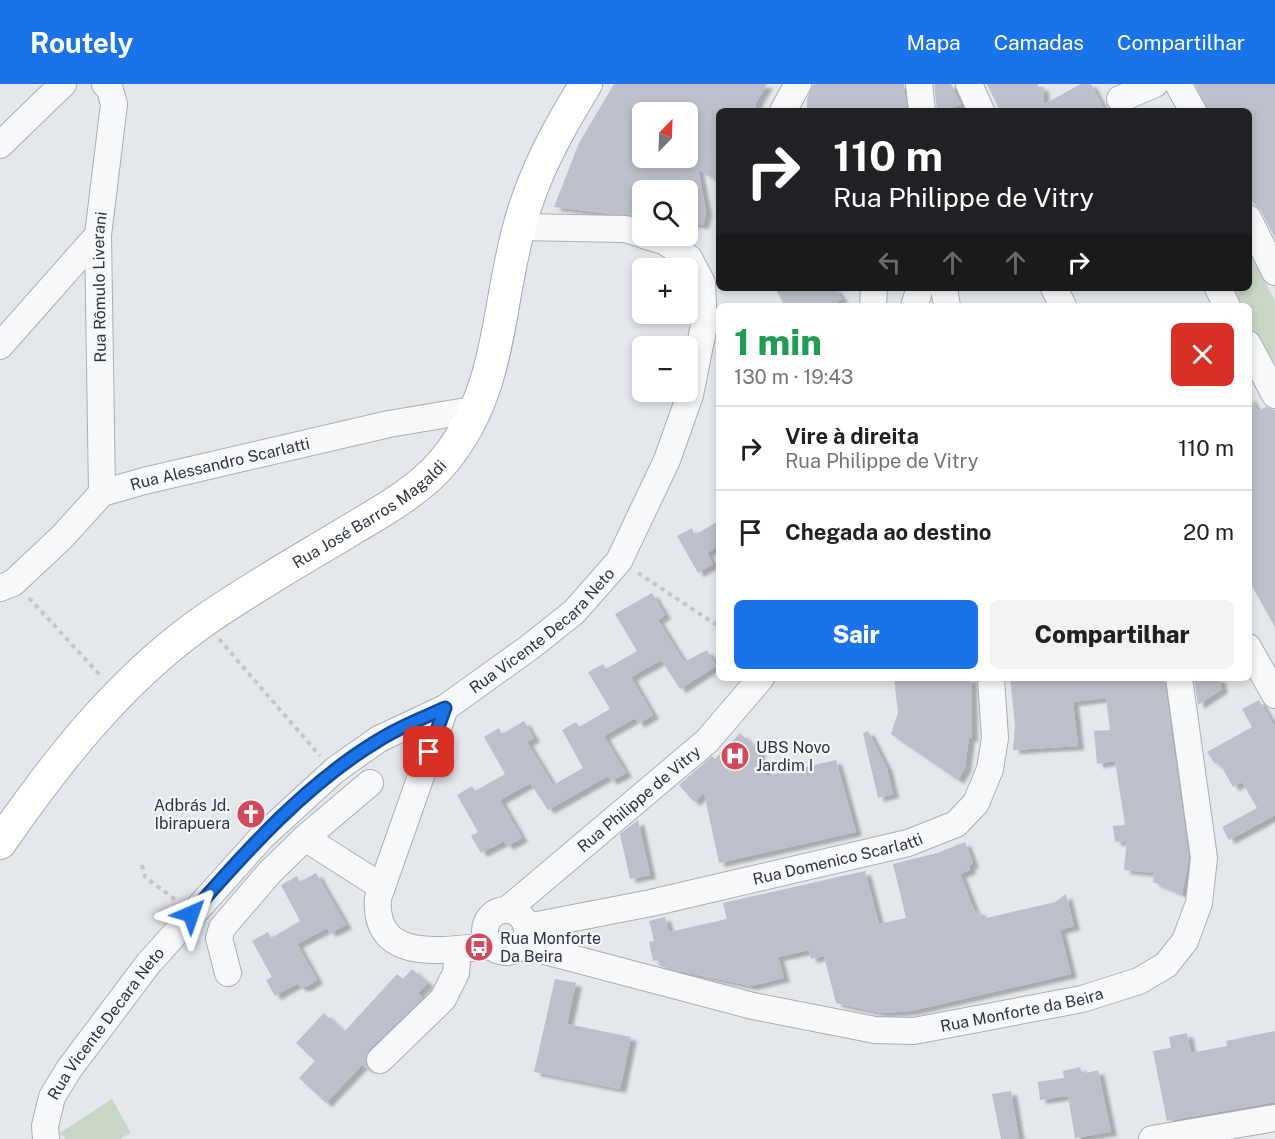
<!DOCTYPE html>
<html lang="pt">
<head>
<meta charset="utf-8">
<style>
	body { margin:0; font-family:"Public Sans",sans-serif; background:#f2f2f2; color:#202124; height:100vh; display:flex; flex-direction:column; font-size:22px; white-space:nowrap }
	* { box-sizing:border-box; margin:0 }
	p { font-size:20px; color:#757577 }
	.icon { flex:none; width:33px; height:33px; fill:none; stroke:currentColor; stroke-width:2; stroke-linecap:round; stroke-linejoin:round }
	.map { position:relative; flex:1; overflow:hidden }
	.drawer { position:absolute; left:716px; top:219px; width:536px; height:378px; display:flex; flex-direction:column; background:#fff; border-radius:9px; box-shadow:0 3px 9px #0003 }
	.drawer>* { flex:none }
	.hud { position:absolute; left:716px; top:24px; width:536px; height:183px; border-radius:9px; box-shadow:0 3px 9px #0003; background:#202124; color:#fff; overflow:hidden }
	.needle { width:39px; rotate:23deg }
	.fabs { position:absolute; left:632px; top:18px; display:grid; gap:12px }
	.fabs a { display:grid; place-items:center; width:66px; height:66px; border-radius:9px; background:#fff; box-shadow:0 3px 9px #0003; font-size:30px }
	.pin { position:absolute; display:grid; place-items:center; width:51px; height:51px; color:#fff; margin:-26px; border-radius:12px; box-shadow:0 3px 9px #0006 }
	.me { position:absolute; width:66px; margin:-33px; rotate:43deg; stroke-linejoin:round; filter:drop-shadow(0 0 4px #0008) }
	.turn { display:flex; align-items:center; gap:21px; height:126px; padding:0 18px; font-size:27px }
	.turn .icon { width:78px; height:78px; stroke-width:2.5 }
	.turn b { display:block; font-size:42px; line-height:51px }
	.lanes { display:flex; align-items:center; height:57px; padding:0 18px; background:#0003; justify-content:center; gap:30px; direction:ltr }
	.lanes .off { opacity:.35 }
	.round { display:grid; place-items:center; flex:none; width:63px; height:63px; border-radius:9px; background:#f2f2f2 }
	.headline { display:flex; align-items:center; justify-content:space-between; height:102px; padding:0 18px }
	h1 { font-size:36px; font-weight:800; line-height:45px; color:#1e9e55 }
	.primary-button { display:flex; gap:12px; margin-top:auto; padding:12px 18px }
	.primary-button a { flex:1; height:69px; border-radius:9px; background:#1a73e8; color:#fff; font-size:24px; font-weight:800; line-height:69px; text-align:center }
	.primary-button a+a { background:#f2f2f2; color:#202124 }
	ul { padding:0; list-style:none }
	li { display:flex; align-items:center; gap:18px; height:84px; padding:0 18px; border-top:2px solid #e0e0e0 }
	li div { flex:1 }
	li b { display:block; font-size:22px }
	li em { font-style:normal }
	header { display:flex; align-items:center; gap:36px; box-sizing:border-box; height:84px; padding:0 30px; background:#1a73e8; color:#fff }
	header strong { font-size:28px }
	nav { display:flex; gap:33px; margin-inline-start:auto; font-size:21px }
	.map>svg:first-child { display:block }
</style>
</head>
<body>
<header>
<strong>Routely</strong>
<nav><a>Mapa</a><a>Camadas</a><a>Compartilhar</a></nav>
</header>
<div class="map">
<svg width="1275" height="1055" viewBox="0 0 1275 1055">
	<defs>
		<filter id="shadow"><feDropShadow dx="6" dy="4" stdDeviation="1.5" flood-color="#0004"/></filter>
	</defs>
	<rect width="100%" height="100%" fill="#e4e7ec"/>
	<g fill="#c9d6c5">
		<polygon points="1248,165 1275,217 1275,277 1268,280 1248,240 1248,222 1239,222 1230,204 1248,204"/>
		<polygon points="112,1015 131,1049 120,1055 65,1055 60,1049"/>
	</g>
	<g fill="#bbc0ca" fill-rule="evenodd" filter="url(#shadow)">
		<path d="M614,0h153l-11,19 -1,8h-37v71l-20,-13 8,42 -3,14 -16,-2v-33h-45v28l-88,-11 25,-64zM642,28h45v46h-45z"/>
		<polygon points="813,0 904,0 907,27 807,27 807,15"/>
		<polygon points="934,0 951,0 961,21 948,24 949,27 937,27"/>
		<polygon points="987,0 1038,0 1038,3 1043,3 1044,20 1081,0 1091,0 1105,27 1000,27"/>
		<polygon points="1195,0 1275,0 1275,154 1261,127 1248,113 1248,27 1208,27"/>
		<polygon points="775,204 835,204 842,215 831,222 785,222"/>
		<polygon points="1248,311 1258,327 1266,323 1275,326 1275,543 1248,495"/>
		<polygon points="718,437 718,462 707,469 713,480 698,489 677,452 692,444 695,451"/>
		<polygon points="652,509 665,531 658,536 684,578 707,566 716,582 680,605 661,576 631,593 653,631 638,640 635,634 604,652 626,689 611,697 608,692 548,726 530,699 500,716 522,754 507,762 504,757 481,769 471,752 478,748 457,711 472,702 475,707 505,690 484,653 499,644 502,650 524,637 534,654 527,658 553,701 583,684 562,646 576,638 579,643 610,625 588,588 603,580 606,585 637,567 615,530"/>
		<polygon points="894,594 971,594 972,654 969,653 965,684 958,696 891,650 898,629"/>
		<polygon points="1010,594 1164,594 1189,774 1182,810 1153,798 1154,789 1124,786 1127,757 1115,758 1113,742 1125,741 1115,677 1097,680 1094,647 1110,646 1106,614 1073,618 1078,662 1013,666 1015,641"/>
		<polygon points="1194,594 1219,594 1222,605 1198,621"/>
		<polygon points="1259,616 1275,643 1275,731 1229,756 1222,743 1257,724 1242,698 1233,703 1219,678 1215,680 1207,668 1252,643 1242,625"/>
		<polygon points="868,647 887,684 893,710 878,714 863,649"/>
		<polygon points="740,649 759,667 759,676 764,680 766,692 836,676 856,748 719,779 704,709 694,718 679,701 712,672 715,675"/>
		<polygon points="638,736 650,791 630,795 620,750"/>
		<polygon points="965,758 973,779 969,782 970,786 960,790 975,828 979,827 982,835 1055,818 1066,810 1074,842 1060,846 1071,890 911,927 882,929 836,919 824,872 811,875 809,866 778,873 784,894 751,902 679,887 660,882 658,876 653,877 649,858 654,857 649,837 665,833 669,848 727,835 723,819 865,787 879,840 906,834 893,780 937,769"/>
		<polygon points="316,789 346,841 330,849 327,844 297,860 317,896 306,903 299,903 298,899 275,912 266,896 272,893 252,857 268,848 271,854 300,837 281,801 297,792 300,798"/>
		<polygon points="412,885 428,899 418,909 423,914 369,966 365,979 370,987 362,981 326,1019 299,994 315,977 296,959 324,929 344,948 397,890 403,895"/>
		<polygon points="555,895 576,899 567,940 631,953 620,1005 534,988"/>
		<polygon points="1275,947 1275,1018 1167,1037 1153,967 1171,964 1169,953 1187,949 1191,969 1227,962 1226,957"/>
		<polygon points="1080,983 1082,990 1098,986 1111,1048 1075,1054 1068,1012 1040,1016 1038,998 1064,994 1063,987"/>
		<polygon points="1011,1007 1019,1055 1001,1055 992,1010"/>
	</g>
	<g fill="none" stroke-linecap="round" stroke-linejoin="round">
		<g stroke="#a9aeb7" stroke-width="28">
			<g id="minor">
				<polyline points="919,0 922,27"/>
				<polyline points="969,0 981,27"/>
				<polyline points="1178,0 1193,27"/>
				<polyline points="1120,15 1155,0"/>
				<polyline points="783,27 798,0"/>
				<polyline points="0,61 63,0"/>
				<polyline points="1248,134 1275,188"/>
				<polyline points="519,143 625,145 642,150"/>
				<polyline points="944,204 947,222"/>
				<polyline points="1054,204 1063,222"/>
				<polyline points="1218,204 1227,222"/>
				<polyline points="873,222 874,204"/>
				<polyline points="914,222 920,204"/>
				<polyline points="1248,260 1275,311"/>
				<polyline points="0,262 98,151"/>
				<path id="s1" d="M102,409l-4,-258 16,-131 -4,-14 -5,-6"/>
				<path id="s2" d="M0,504l13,-5 49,-46 40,-44 42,-12 245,-57 89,-15"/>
				<polyline points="1248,563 1275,611"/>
				<path d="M445,624l-67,190c-5,68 70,51 113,48"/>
				<polyline points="305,754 370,699"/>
				<path id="s3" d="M508,825l199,-168 54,-63"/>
				<circle cx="506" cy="847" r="21"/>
				<path id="s4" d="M527,843l124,-24 257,-60 48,-19 20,-21 14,-34 5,-31 -4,-60"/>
				<path id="s5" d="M522,861l231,61 122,24 39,1 168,-32 57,-18 27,-16 19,-24 14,-38 5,-45 -25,-180"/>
				<polyline points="228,889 219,854 222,844 270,788 305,754 382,803"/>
				<polyline points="380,976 443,915 456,889 458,865"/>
				<path id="s6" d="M46,1055l-1,-13 7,-29 17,-28 79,-105 114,-127 73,-67 44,-31 66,-31 85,-61 44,-35 45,-51 48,-101 23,-65 14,-70 -2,-42 -13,-25 -25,-17 -18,-5"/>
				<polyline points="1152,1055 1275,1034"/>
			</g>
		</g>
		<g stroke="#a3abb8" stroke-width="34">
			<g id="major">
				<path id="s7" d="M0,759c56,-81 118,-160 198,-218 49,-35 103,-65 154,-96 32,-19 68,-39 92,-68 59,-72 52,-153 76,-237 14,-51 38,-95 66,-140"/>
			</g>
		</g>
		<g stroke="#c2c5cb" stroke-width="4" stroke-dasharray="4.5 4.5" stroke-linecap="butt">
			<polyline points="638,489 718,542"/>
			<polyline points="29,514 101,592"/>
			<polyline points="219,555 320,672"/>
			<polyline points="142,781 145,793 177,817"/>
		</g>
		<use href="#minor" stroke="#f7f8fa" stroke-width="26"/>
		<use href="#major" stroke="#fff" stroke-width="32"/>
	</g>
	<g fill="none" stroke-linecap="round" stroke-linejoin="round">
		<g stroke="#114b97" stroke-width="15">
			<path id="route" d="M191,830c55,-63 116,-131 188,-174 20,-13 44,-22 66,-32l-16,44"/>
		</g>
		<use href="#route" stroke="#1a73e8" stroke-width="10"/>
	</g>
	<defs>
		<g id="hospital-disc" transform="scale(1.5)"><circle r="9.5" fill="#d1495b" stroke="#f4f6f9"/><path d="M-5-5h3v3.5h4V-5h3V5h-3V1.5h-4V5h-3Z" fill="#fff"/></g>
		<g id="church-disc" transform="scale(1.5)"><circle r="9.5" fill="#d1495b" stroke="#f4f6f9"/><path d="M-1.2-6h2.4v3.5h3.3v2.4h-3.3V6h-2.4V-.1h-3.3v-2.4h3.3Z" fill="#fff"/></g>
		<g id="bus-disc" transform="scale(1.5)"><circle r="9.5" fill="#d1495b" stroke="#f4f6f9"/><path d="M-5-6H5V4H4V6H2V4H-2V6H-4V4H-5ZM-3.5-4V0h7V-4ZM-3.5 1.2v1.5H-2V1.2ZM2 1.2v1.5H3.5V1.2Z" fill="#fff"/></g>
	</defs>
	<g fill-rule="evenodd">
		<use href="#hospital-disc" x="735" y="672"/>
		<use href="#church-disc" x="251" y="730"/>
		<use href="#bus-disc" x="479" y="863"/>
	</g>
	<g text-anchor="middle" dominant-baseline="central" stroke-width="4.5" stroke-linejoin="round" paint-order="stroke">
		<g font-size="16" fill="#2b3445" stroke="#f4f6f9">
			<text stroke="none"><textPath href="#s1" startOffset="206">Rua Rômulo Liverani</textPath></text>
			<text stroke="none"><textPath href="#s2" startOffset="262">Rua Alessandro Scarlatti</textPath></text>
			<text stroke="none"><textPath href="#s7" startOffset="500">Rua José Barros Magaldi</textPath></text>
			<text stroke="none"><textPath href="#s6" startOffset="728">Rua Vicente Decara Neto</textPath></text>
			<text stroke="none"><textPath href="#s3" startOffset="171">Rua Philippe de Vitry</textPath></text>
			<text stroke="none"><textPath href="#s4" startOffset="318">Rua Domenico Scarlatti</textPath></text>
			<text stroke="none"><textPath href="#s5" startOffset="512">Rua Monforte da Beira</textPath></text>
			<text stroke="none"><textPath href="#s6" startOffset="134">Rua Vicente Decara Neto</textPath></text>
		</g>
		<g font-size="16" fill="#2b3445" stroke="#f4f6f9" text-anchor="start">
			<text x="756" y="663">UBS Novo<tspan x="756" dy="18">Jardim I</tspan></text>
			<text x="230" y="721" text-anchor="end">Adbrás Jd.<tspan x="230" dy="18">Ibirapuera</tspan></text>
			<text x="500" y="854">Rua Monforte<tspan x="500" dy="18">Da Beira</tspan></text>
		</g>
	</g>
</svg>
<div class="fabs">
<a><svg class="needle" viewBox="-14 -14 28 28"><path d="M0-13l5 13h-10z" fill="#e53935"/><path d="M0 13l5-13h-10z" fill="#757577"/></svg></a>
<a><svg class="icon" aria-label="search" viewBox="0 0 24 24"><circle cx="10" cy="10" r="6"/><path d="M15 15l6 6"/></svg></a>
<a>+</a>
<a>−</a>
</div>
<div class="pin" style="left:429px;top:668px;background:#d93025"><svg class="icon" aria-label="arrive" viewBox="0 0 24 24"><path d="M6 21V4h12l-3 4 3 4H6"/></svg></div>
<svg class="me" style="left:191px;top:830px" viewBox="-20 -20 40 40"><path d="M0-17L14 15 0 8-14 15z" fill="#1a73e8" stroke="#fff" stroke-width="4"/></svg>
<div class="hud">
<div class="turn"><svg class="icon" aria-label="right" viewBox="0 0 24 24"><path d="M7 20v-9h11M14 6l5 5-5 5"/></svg><div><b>110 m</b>Rua Philippe de Vitry</div></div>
<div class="lanes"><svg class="icon off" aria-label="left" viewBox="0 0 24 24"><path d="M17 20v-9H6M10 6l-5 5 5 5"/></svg><svg class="icon off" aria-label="ahead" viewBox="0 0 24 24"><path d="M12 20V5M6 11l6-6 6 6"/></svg><svg class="icon off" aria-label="ahead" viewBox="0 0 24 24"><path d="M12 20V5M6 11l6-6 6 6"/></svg><svg class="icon" aria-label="right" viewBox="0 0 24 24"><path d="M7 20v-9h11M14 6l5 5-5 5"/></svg></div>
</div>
<section class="drawer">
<div class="headline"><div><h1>1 min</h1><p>130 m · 19:43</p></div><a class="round" style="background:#d93025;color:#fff"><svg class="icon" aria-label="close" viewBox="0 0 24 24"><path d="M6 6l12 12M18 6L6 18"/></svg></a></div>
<ul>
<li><svg class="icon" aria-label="right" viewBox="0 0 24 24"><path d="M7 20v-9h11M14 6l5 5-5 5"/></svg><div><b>Vire à direita</b><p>Rua Philippe de Vitry</p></div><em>110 m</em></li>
<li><svg class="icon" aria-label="arrive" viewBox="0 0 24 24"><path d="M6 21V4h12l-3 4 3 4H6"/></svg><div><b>Chegada ao destino</b></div><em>20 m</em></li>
</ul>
<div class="primary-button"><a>Sair</a><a>Compartilhar</a></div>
</section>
</div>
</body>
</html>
